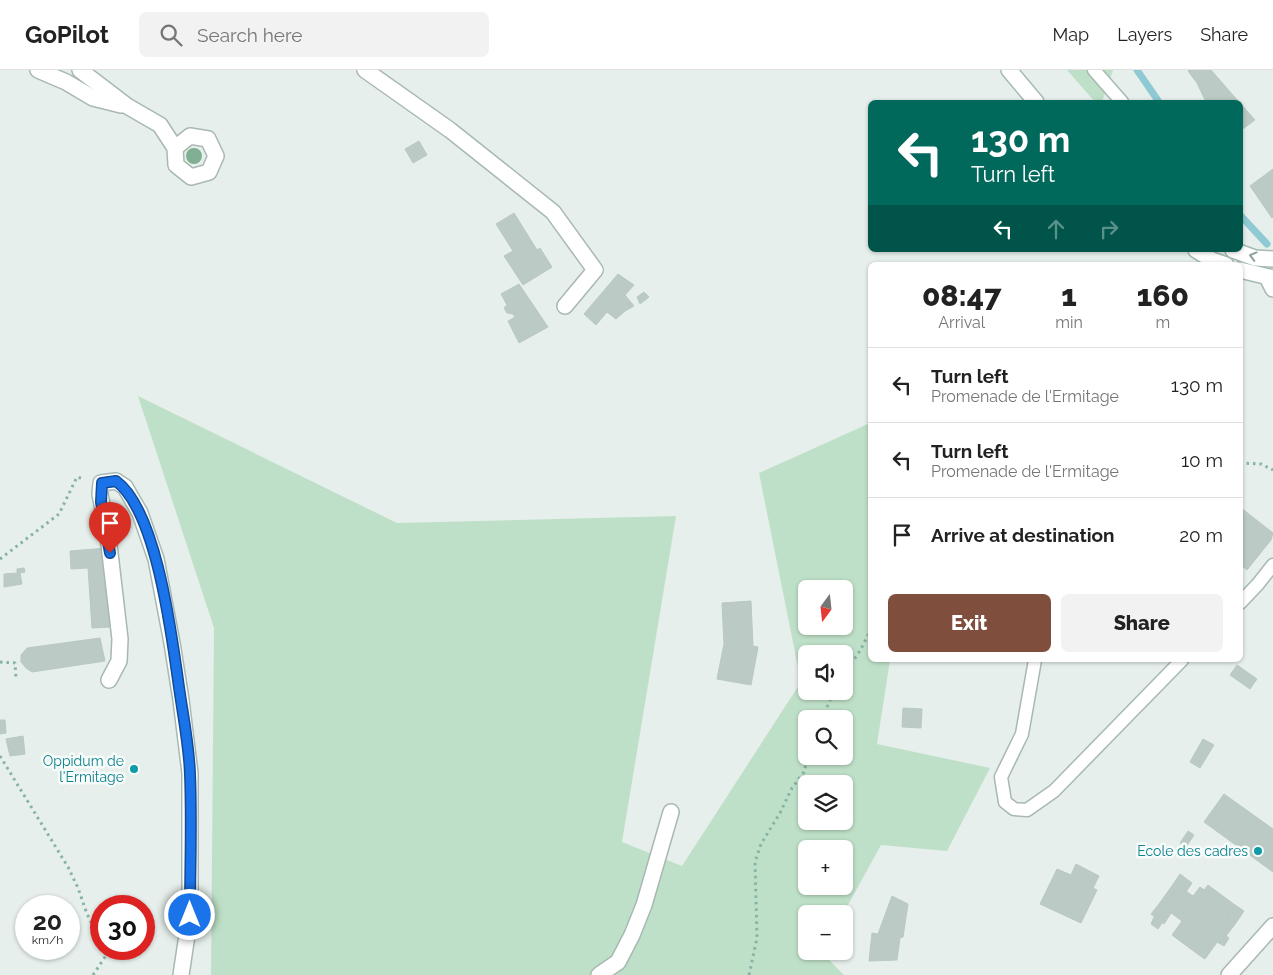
<!DOCTYPE html>
<html lang="en">
<head>
<meta charset="utf-8">
<style>
	body { margin:0; font-family:Raleway,sans-serif; background:#f2f2f2; color:#222; height:100vh; display:flex; flex-direction:column; font-size:19px; white-space:nowrap }
	* { box-sizing:border-box; margin:0 }
	p { font-size:16px; color:#767676 }
	.icon { flex:none; width:28px; height:28px; fill:none; stroke:currentColor; stroke-width:2; stroke-linecap:round; stroke-linejoin:round }
	.map { position:relative; flex:1; overflow:hidden }
	.panel { position:absolute; left:868px; top:192px; width:375px; height:400px; display:flex; flex-direction:column; background:#fff; border-radius:8px; box-shadow:0 1px 4px #0004 }
	.panel>* { flex:none }
	.top-card { position:absolute; left:868px; top:30px; width:375px; height:152px; border-radius:8px; box-shadow:0 1px 4px #0004; background:#00695c; color:#fff; overflow:hidden }
	.needle { width:32px; rotate:195deg }
	.controls { position:absolute; left:798px; top:510px; display:grid; gap:10px }
	.controls a { display:grid; place-items:center; width:55px; height:55px; border-radius:8px; background:#fff; box-shadow:0 1px 4px #0004; font-size:25px }
	.speed { position:absolute; left:15px; top:825px; display:flex; gap:10px; font-size:25px; font-weight:700; text-align:center }
	.speed>* { display:grid; place-content:center; width:65px; height:65px; border-radius:50%; background:#fff; box-shadow:0 1px 4px #0004; line-height:1 }
	.speed small { font-size:12px; font-weight:400 }
	.speed .limit { border:8px solid #d22; background:#fff; color:#111 }
	.pin { position:absolute; display:grid; place-items:center; width:42px; height:42px; color:#fff; margin:-51px -21px; border-radius:50% 50% 50% 0; rotate:-45deg; box-shadow:0 0 5px #0007 }
	.pin .icon { rotate:45deg }
	.me { position:absolute; width:55px; margin:-28px; rotate:0deg; stroke-linejoin:round; filter:drop-shadow(0 0 4px #0008) }
	.turn { display:flex; align-items:center; gap:18px; height:105px; padding:0 20px; font-size:22px }
	.turn .icon { width:65px; height:65px; stroke-width:2.5 }
	.turn b { display:block; font-size:35px; line-height:42px }
	.lanes { display:flex; align-items:center; height:48px; padding:0 20px; background:#0003; justify-content:center; gap:25px; direction:ltr }
	.lanes .off { opacity:.35 }
	.eta { display:flex; justify-content:space-evenly; align-items:center; height:85px; text-align:center }
	.eta b { font-size:30px; font-weight:800; line-height:35px }
	.action { display:flex; gap:10px; margin-top:auto; padding:10px 20px }
	.action a { flex:1; height:58px; border-radius:8px; background:#804e3d; color:#fff; font-size:20px; font-weight:800; line-height:58px; text-align:center }
	.action a+a { background:#f2f2f2; color:#222 }
	ul { padding:0; list-style:none }
	li { display:flex; align-items:center; gap:15px; height:75px; padding:0 20px; border-top:1px solid #e0e0e0 }
	li div { flex:1 }
	li b { display:block; font-size:19px }
	li em { font-style:normal }
	header { display:flex; align-items:center; gap:30px; box-sizing:border-box; height:70px; padding:0 25px; background:#fff; border-bottom:1px solid #e0e0e0 }
	header strong { font-size:24px }
	nav { display:flex; gap:28px; margin-inline-start:auto; font-size:18px }
	.search { width:350px; height:45px; background:#f2f2f2; display:flex; align-items:center; gap:12px; box-sizing:border-box; padding:0 18px; border-radius:8px; color:#767676; font-size:19px }
	.map>svg:first-child { display:block }
</style>
</head>
<body>
<header>
<strong>GoPilot</strong>
<div class="search"><svg class="icon" aria-label="search" viewBox="0 0 24 24"><circle cx="10" cy="10" r="6"/><path d="M15 15l6 6"/></svg>Search here</div>
<nav><a>Map</a><a>Layers</a><a>Share</a></nav>
</header>
<div class="map">
<svg width="1273" height="905" viewBox="0 0 1273 905">
	<rect width="100%" height="100%" fill="#e6efeb"/>
	<g fill="#bfe0c8" fill-rule="evenodd">
		<polygon points="1067,0 1113,0 1102,32 1095,32"/>
		<path d="M138,326l259,127 279,-7 -54,326 60,24 119,-184 -42,-209 111,-50v237h20l-13,84 113,24 -43,83 -66,-6 -38,69h-37v37h16v2l22,22h-633l3,-347zM806,519h38v37h-38zM806,584h38v37h-38zM806,649h38v37h-38zM806,714h38v37h-38zM806,779h38v37h-38z"/>
	</g>
	<g fill="none" stroke-linecap="round" stroke-linejoin="round">
		<g stroke="#8ec9d4" stroke-width="7">
			<polyline points="1137,0 1159,32"/>
			<polyline points="1240,145 1267,174"/>
		</g>
	</g>
	<g fill="#bbcac4" stroke="#b8c9c2">
		<polygon points="1189,0 1211,0 1239,32 1206,32 1197,13 1188,1"/>
		<polygon points="1240,33 1255,50 1240,61"/>
		<polygon points="419,71 427,85 413,93 405,79"/>
		<polygon points="1273,99 1273,147 1272,148 1250,116"/>
		<polygon points="514,143 537,180 540,178 552,197 523,215 504,186 513,181 496,154"/>
		<polygon points="618,204 634,215 625,225 634,236 625,241 616,249 607,242 596,255 584,244"/>
		<polygon points="519,214 548,257 519,273 508,251 515,247 513,244 507,243 504,238 507,235 501,224"/>
		<polygon points="644,222 649,227 640,234 637,227"/>
		<polygon points="1240,437 1273,463 1271,470 1240,445"/>
		<polygon points="1240,445 1271,470 1247,500 1240,494 1240,487 1243,483 1240,481"/>
		<polygon points="107,478 111,557 92,558 88,498 71,499 70,481"/>
		<polygon points="24,498 25,502 20,503 22,514 4,517 4,504 17,503 17,499"/>
		<polygon points="751,531 753,576 758,577 751,615 717,609 724,574 722,533"/>
		<polygon points="100,568 105,591 32,602 26,598 21,592 21,585 27,578"/>
		<polygon points="1237,595 1257,609 1250,619 1230,605"/>
		<polygon points="903,638 922,639 921,658 902,657"/>
		<polygon points="0,650 5,650 6,663 0,664"/>
		<polygon points="23,666 25,684 10,686 6,669"/>
		<polygon points="1203,669 1214,675 1200,698 1190,692"/>
		<polygon points="1224,724 1273,759 1273,802 1204,752"/>
		<polygon points="1188,761 1194,765 1186,777 1180,773"/>
		<polygon points="1076,794 1099,806 1093,818 1097,820 1081,853 1040,834 1057,799 1071,805"/>
		<polygon points="1180,804 1192,813 1186,822 1174,813"/>
		<polygon points="1174,813 1193,826 1200,817 1204,820 1208,815 1235,835 1226,847 1236,853 1226,866 1221,862 1217,866 1214,863 1199,885 1172,865 1182,851 1159,834"/>
		<polygon points="892,826 908,834 903,867 900,868 897,890 869,891 872,863 878,864"/>
		<polygon points="1159,834 1171,843 1164,854 1151,844"/>
		<polygon points="1235,835 1244,841 1236,853 1226,847"/>
		<polygon points="1154,847 1162,853 1158,859 1151,854"/>
		<polygon points="1221,862 1229,868 1224,876 1217,872 1220,868 1217,866"/>
		<polygon points="1214,863 1220,868 1205,889 1199,885"/>
	</g>
	<g fill="none" stroke-linecap="round" stroke-linejoin="round">
		<g stroke="#a8b8b2" stroke-width="15">
			<g id="service">
				<polyline points="1094,0 1122,32"/>
				<polyline points="1240,533 1258,514 1273,495"/>
				<polyline points="1035,590 1022,664 1001,707 1005,732 1014,739 1027,740 1054,721 1182,590"/>
			</g>
		</g>
		<g stroke="#a8b8b2" stroke-width="18">
			<g id="minor">
				<polyline points="38,0 66,12 93,28 121,35"/>
				<polyline points="80,0 127,36 160,55 175,78 176,95 191,107 209,102 216,86 208,69 190,66 175,78"/>
				<polyline points="365,0 450,60 553,142 595,200 565,236"/>
				<polyline points="1267,207 1273,219"/>
				<polyline points="109,610 119,591 120,569 108,466 100,424 101,413 116,411 125,417 140,443 156,489 172,573 181,630 190,703 190,845 181,905"/>
				<polyline points="599,905 618,892 632,865 644,835 671,742"/>
				<polyline points="1229,905 1273,856"/>
			</g>
		</g>
		<g stroke="#a4bbb3" stroke-width="18">
			<g id="secondary">
				<polyline points="1009,0 1036,32"/>
				<polyline points="1196,180 1212,190 1226,195"/>
				<polyline points="1233,180 1255,188 1273,189"/>
				<polyline points="1240,200 1273,208"/>
			</g>
		</g>
		<g stroke="#86b3a5" stroke-width="3" stroke-dasharray="2.5 4" stroke-linecap="butt">
			<polyline points="1240,393 1261,394 1273,400"/>
			<polyline points="0,489 59,444 77,407 84,409"/>
			<polyline points="0,592 15,593 16,609"/>
			<polyline points="844,605 861,579 870,561"/>
			<polyline points="822,649 834,621"/>
			<polyline points="0,686 68,797 78,818 87,844 101,872"/>
			<polyline points="93,905 107,884 105,879"/>
			<polyline points="749,905 757,868 755,792 761,774 780,743 792,718 804,702 808,686"/>
		</g>
		<use href="#service" stroke="#fff" stroke-width="12"/>
		<use href="#minor" stroke="#fff" stroke-width="15"/>
		<use href="#secondary" stroke="#fff" stroke-width="15"/>
	</g>
	<circle fill="#80af93" cx="194" cy="86" r="8"/>
	<defs><path id="oneway-chevron" d="M-2-3.5L2.5 0L-2 3.5" fill="none" stroke-width="1.6" stroke-linecap="round" stroke-linejoin="round" transform="scale(1.25)"/></defs>
	<use stroke="#92a09c" href="#oneway-chevron" transform="translate(1253 186) rotate(-165)"/>
	<g fill="none" stroke-linecap="round" stroke-linejoin="round">
		<g stroke="#114b97" stroke-width="12">
			<path id="route" d="M110,483l-9,-51 1,-19 14,-2c40,29 55,150 62,199 4,31 11,63 12,94 2,47 0,94 0,141"/>
		</g>
		<use href="#route" stroke="#1a73e8" stroke-width="9"/>
	</g>
	<g fill="#0f9aa8" stroke="#f7fbf9" stroke-width="2">
		<circle cx="134" cy="699" r="5"/>
		<circle cx="1258" cy="781" r="5"/>
	</g>
	<g text-anchor="middle" dominant-baseline="central" stroke-width="5" stroke-linejoin="round" paint-order="stroke">
		<g font-size="14" fill="#0d838f" stroke="#f7fbf9" text-anchor="end">
			<text x="124" y="691">Oppidum de<tspan x="124" dy="16">l'Ermitage</tspan></text>
			<text x="1248" y="781">Ecole des cadres</text>
		</g>
	</g>
</svg>
<div class="controls">
<a><svg class="needle" viewBox="-14 -14 28 28"><path d="M0-13l5 13h-10z" fill="#e53935"/><path d="M0 13l5-13h-10z" fill="#767676"/></svg></a>
<a><svg class="icon" aria-label="sound" viewBox="0 0 24 24"><path d="M4 9h4l5-4v14l-5-4H4zM17 9q2 3 0 6"/></svg></a>
<a><svg class="icon" aria-label="search" viewBox="0 0 24 24"><circle cx="10" cy="10" r="6"/><path d="M15 15l6 6"/></svg></a>
<a><svg class="icon" aria-label="layers" viewBox="0 0 24 24"><path d="M12 4l9 5-9 5-9-5zM3 14l9 5 9-5"/></svg></a>
<a>+</a>
<a>−</a>
</div>
<div class="speed"><div>20<small>km/h</small></div><div class="limit">30</div></div>
<div class="pin" style="left:110px;top:483px;background:#d93025"><svg class="icon" aria-label="arrive" viewBox="0 0 24 24"><path d="M6 21V4h12l-3 4 3 4H6"/></svg></div>
<svg class="me" style="left:190px;top:845px" viewBox="-20 -20 40 40"><circle r="17" fill="#1a73e8" stroke="#fff" stroke-width="3"/><path d="M0-11L8 9 0 5-8 9z" fill="#fff"/></svg>
<div class="top-card">
<div class="turn"><svg class="icon" aria-label="left" viewBox="0 0 24 24"><path d="M17 20v-9H6M10 6l-5 5 5 5"/></svg><div><b>130 m</b>Turn left</div></div>
<div class="lanes"><svg class="icon" aria-label="left" viewBox="0 0 24 24"><path d="M17 20v-9H6M10 6l-5 5 5 5"/></svg><svg class="icon off" aria-label="ahead" viewBox="0 0 24 24"><path d="M12 20V5M6 11l6-6 6 6"/></svg><svg class="icon off" aria-label="right" viewBox="0 0 24 24"><path d="M7 20v-9h11M14 6l5 5-5 5"/></svg></div>
</div>
<section class="panel">
<div class="eta">
<div><b>08:47</b><p>Arrival</p></div>
<div><b>1</b><p>min</p></div>
<div><b>160</b><p>m</p></div>
</div>
<ul>
<li><svg class="icon" aria-label="left" viewBox="0 0 24 24"><path d="M17 20v-9H6M10 6l-5 5 5 5"/></svg><div><b>Turn left</b><p>Promenade de l'Ermitage</p></div><em>130 m</em></li>
<li><svg class="icon" aria-label="left" viewBox="0 0 24 24"><path d="M17 20v-9H6M10 6l-5 5 5 5"/></svg><div><b>Turn left</b><p>Promenade de l'Ermitage</p></div><em>10 m</em></li>
<li><svg class="icon" aria-label="arrive" viewBox="0 0 24 24"><path d="M6 21V4h12l-3 4 3 4H6"/></svg><div><b>Arrive at destination</b></div><em>20 m</em></li>
</ul>
<div class="action"><a>Exit</a><a>Share</a></div>
</section>
</div>
</body>
</html>
